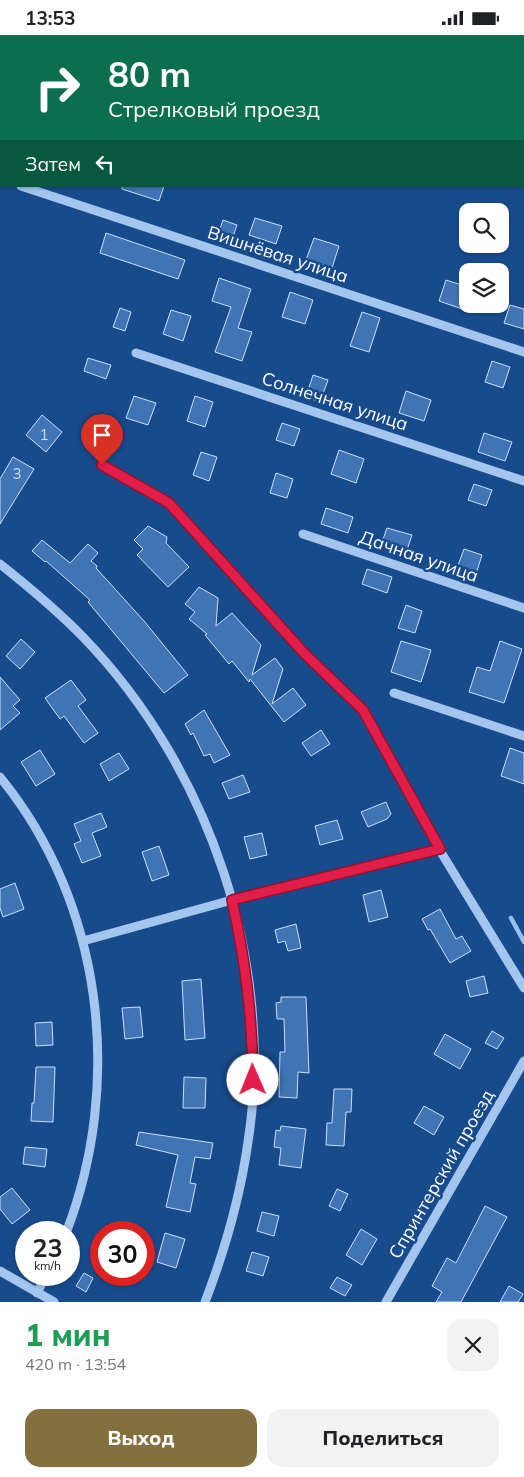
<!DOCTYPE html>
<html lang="ru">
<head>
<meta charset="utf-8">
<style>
	body { margin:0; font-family:Mulish,sans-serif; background:#f2f2f2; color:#202124; height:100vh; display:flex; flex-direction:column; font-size:19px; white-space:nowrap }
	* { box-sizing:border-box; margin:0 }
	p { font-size:16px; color:#757577 }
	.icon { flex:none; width:28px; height:28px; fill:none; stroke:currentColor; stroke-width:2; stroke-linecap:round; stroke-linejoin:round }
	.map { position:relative; height:1267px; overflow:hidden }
	.side { display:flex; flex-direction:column; background:#fff; flex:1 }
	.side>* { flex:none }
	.hud { position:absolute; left:0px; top:0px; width:525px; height:152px; box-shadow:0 1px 4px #0004; background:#0b6e4f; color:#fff; overflow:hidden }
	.fabs { position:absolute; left:459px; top:168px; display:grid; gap:10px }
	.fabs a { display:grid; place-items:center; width:50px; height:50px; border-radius:10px; background:#fff; box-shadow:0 1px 4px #0004; font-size:25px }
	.speed { position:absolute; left:15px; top:1186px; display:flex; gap:10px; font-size:25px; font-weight:700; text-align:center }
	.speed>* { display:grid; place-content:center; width:65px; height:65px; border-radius:50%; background:#fff; box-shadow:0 1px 4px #0004; line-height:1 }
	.speed small { font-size:12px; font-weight:400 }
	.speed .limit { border:8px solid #d22; background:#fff; color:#111 }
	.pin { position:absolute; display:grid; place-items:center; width:42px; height:42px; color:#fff; margin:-51px -21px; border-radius:50% 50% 50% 0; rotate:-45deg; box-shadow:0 0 5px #0007 }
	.pin .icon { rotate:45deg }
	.me { position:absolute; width:55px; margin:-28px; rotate:359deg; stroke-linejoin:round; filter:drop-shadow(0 0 4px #0008) }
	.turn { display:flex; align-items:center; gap:18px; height:105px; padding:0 25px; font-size:22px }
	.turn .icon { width:65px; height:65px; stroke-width:2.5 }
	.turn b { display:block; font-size:35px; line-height:42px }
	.then { display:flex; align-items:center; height:48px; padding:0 25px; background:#0003; gap:10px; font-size:19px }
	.round { display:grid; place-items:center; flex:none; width:52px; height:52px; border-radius:15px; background:#f2f2f2 }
	.head { display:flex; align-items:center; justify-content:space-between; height:85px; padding:0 25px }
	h1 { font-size:30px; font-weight:800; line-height:38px; color:#1e9e55 }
	.action { display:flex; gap:10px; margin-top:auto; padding:10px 25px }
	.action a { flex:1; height:58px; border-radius:15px; background:#84703f; color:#fff; font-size:20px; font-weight:800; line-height:58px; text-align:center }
	.action a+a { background:#f2f2f2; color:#202124 }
	.status { display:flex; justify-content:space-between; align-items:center; height:35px; padding:0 25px; background:#fff; direction:ltr }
	.status svg { height:14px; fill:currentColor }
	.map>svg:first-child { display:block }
</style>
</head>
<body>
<div class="status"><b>13:53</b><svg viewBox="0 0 49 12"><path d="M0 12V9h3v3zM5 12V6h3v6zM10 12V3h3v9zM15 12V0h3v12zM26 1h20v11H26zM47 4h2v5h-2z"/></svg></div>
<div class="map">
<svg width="524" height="1267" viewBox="0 0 524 1267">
	<rect width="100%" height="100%" fill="#184b8c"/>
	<polygon fill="#2b64aa" points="214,0 524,0 524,109 524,1"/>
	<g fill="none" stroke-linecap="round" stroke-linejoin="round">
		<polyline stroke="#96c0f1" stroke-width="4.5" points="511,883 524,907"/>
	</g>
	<g fill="#4174b4" stroke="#c9dffa">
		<polygon points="122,151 164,151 159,166 122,154"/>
		<polygon points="255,183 282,191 276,209 249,200"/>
		<polygon points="223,185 237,190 230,210 216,205"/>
		<polygon points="106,198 185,225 178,244 100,218"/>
		<polygon points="314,203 339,211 332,233 306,225"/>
		<polygon points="219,243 251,254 238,293 252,297 242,326 215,317 231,272 212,266"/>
		<polygon points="446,245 468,252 468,276 439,266"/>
		<polygon points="290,257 313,265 305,289 282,282"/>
		<polygon points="510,270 524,274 524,294 504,288"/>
		<polygon points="120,273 131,277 125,296 113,292"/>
		<polygon points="171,275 191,281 183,306 163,299"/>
		<polygon points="362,277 380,283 369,317 350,311"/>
		<polygon points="88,323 111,330 106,344 84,336"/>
		<polygon points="492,326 510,332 503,353 485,347"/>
		<polygon points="313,340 328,345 320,367 306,362"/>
		<polygon points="406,356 431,365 424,386 399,378"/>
		<polygon points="134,361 156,368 148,390 126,383"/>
		<polygon points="195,361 213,367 205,392 187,386"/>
		<polygon points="42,380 62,397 46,417 26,400"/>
		<polygon points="282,388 300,394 294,411 276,405"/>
		<polygon points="484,398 512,407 505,426 478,417"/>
		<polygon points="339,415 364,424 356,448 331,439"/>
		<polygon points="201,417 217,422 209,446 193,440"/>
		<polygon points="13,422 34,434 0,489 0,444"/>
		<polygon points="276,438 293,444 287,463 270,458"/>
		<polygon points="474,449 492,455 486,471 468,465"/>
		<polygon points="326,473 353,482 348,498 321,489"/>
		<polygon points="148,491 167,502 166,508 189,532 168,552 137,520 143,514 134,505"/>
		<polygon points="387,493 412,500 406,518 381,510"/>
		<polygon points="42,505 70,528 88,509 98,518 91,526 97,531 96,533 144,586 188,640 164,658 88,567 90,565 46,526 45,527 32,516"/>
		<polygon points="464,514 482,520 476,539 457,533"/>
		<polygon points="367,534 392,542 387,558 362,549"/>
		<polygon points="199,552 218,563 216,591 232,578 261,610 252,640 275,623 283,634 272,669 293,653 306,670 284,687 250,644 249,647 232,626 229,629 205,600 207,599 189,584 195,577 185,569"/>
		<polygon points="406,570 422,576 415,598 398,593"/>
		<polygon points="21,604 35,617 20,634 6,621"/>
		<polygon points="401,606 431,615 421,647 391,637"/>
		<polygon points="500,606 522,614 504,668 469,657 477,632 490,636"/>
		<polygon points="0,642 20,665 13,671 20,678 0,695"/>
		<polygon points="71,645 86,665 78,671 98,698 84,708 64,681 60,684 45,663"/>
		<polygon points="204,675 230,720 214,728 210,719 204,721 193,698 191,700 185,689"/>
		<polygon points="321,695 330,709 311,721 302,708"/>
		<polygon points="510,713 524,718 524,749 501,741"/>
		<polygon points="40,715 55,739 36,751 21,727"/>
		<polygon points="119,718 129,734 109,746 100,729"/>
		<polygon points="243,740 250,757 229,764 222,748"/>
		<polygon points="386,767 391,779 387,784 368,792 361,777"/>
		<polygon points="101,778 107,792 92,798 101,821 82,828 74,809 81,806 74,789"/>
		<polygon points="337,785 343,804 320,810 315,791"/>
		<polygon points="262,798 267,820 250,824 244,802"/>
		<polygon points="159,811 169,840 152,846 142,817"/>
		<polygon points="15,848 24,874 3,882 0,873 0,854"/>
		<polygon points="381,855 388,882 369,887 363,860"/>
		<polygon points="440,874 456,904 462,901 471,916 450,928 430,894 428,895 422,884"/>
		<polygon points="296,889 301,913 288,916 285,906 278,908 275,895"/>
		<polygon points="484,941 488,958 470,962 466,946"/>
		<polygon points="201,944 205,1003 185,1005 182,946"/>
		<polygon points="281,962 306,962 309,1038 298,1037 297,1063 279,1062 280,1017 285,1017 284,984 277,984 276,968 281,967"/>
		<polygon points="140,972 143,1002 125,1004 122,973"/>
		<polygon points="52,987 53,1010 36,1011 35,988"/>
		<polygon points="492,996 504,1003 497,1014 485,1008"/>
		<polygon points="445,999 471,1014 460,1034 434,1019"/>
		<polygon points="36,1032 55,1032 53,1087 31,1086 32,1068 34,1068"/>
		<polygon points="184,1042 206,1043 205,1073 183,1073"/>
		<polygon points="334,1054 352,1054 351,1077 346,1077 344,1111 326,1110 327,1088 332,1088"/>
		<polygon points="424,1071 444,1082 434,1100 414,1088"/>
		<polygon points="281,1091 306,1094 301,1133 279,1130 281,1113 274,1112 276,1095 280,1096"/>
		<polygon points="139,1097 213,1108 210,1124 195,1122 190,1148 196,1149 190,1177 166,1172 178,1120 136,1110"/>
		<polygon points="25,1112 47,1114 45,1132 23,1129"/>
		<polygon points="12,1153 30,1175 12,1189 0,1174 0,1162"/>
		<polygon points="337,1154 348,1159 340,1176 329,1171"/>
		<polygon points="485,1171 507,1182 461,1267 436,1267 442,1257 432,1251 447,1223 456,1228"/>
		<polygon points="262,1177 279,1181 274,1201 257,1196"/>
		<polygon points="361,1194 377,1204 362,1230 346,1220"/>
		<polygon points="165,1198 185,1204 176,1233 157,1227"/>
		<polygon points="252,1217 269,1222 263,1241 246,1236"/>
		<polygon points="84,1238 93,1243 86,1257 76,1251"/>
		<polygon points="337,1242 352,1250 345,1261 330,1253"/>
		<polygon points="509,1251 523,1259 518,1267 500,1267"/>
	</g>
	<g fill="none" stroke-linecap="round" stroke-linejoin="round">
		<g stroke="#a3c5ee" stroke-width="9">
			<polyline points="0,144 1,145"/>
			<polyline points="21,151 524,317"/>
			<polyline points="136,318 524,446"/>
			<polyline points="102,430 169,468 304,617 363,675 439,814 524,953"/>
			<polyline points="303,499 524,573"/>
			<path d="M0,529c29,23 58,47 84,74 125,130 192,325 164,504 -8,56 -23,108 -43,160"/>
			<polyline points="394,658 524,701"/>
			<path d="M0,742c103,126 124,306 66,456"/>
			<polyline points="83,906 232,865 439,814"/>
			<polyline points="0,1236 54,1267"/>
			<polyline points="37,1258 46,1240"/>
			<polyline points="386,1267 524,1026"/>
		</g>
	</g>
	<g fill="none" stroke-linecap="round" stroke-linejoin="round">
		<g stroke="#92132f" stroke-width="12">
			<path id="route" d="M102,430l67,38 135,150 59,57 77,139 -208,51c14,64 20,115 21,180"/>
		</g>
		<use href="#route" stroke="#e11d48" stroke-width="9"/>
	</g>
	<g text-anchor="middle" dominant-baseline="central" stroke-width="5" stroke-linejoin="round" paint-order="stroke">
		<g font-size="15" fill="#d0dcec">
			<text x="44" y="399">1</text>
			<text x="17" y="438">3</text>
		</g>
		<g font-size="18" fill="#fff" stroke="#184b8c">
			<text transform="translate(278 219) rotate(18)">Вишнёвая улица</text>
			<text transform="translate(335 366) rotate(18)">Солнечная улица</text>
			<text transform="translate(419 521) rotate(19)">Дачная улица</text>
			<text transform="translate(441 1139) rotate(-60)">Спринтерский проезд</text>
		</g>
	</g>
</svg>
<div class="fabs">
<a><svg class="icon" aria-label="search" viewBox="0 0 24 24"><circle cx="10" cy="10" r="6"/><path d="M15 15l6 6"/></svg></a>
<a><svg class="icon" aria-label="layers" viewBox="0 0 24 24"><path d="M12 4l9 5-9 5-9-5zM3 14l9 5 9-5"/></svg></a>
</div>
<div class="speed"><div>23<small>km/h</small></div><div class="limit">30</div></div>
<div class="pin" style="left:102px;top:430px;background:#d93025"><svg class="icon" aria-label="arrive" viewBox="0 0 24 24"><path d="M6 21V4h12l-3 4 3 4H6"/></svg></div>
<svg class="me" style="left:253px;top:1045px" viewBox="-20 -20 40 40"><circle r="19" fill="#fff"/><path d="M0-13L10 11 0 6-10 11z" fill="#e11d48"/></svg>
<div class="hud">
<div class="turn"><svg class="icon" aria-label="right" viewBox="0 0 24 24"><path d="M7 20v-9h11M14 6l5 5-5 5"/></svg><div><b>80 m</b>Стрелковый проезд</div></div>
<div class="then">Затем<svg class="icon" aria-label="left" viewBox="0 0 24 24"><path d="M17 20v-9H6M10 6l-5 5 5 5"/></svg></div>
</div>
</div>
<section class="side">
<div class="head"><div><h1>1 мин</h1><p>420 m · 13:54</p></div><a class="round"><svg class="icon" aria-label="close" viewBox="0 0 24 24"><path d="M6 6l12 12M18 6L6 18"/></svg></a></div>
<div class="action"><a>Выход</a><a>Поделиться</a></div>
</section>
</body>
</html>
